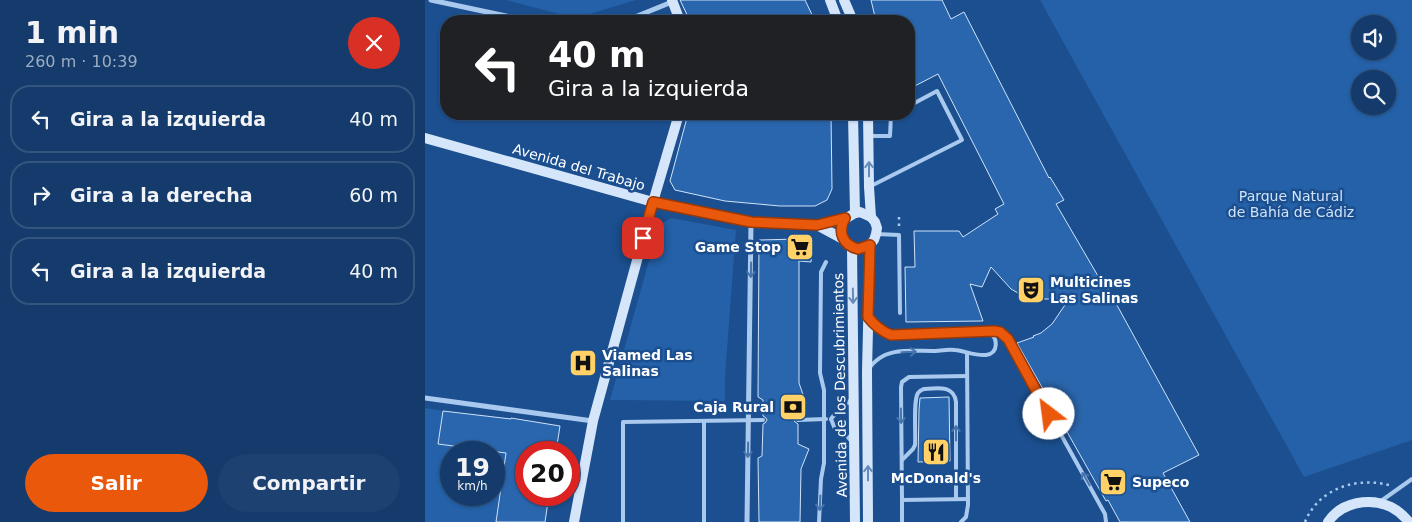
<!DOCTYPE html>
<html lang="es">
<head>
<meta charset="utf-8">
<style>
	body { margin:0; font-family:"DejaVu Sans",sans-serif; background:#1d4271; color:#f1f3f6; height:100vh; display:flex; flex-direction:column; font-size:19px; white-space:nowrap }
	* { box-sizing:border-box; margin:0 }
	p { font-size:16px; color:#9dadc1 }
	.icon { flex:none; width:28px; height:28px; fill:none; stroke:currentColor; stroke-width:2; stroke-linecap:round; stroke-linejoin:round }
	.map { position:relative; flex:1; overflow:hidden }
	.drawer { display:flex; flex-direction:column; background:#143b6b; width:425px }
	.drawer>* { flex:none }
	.banner { position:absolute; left:15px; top:15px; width:475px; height:105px; border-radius:20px; box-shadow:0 1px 4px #0004,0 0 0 1px #33557e; background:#202124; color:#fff; overflow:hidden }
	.buttons { position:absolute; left:926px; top:15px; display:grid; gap:10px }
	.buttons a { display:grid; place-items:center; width:45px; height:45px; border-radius:50%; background:#143b6b; box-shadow:0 1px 4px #0004,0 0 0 1px #33557e; font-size:25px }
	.speed { position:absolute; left:15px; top:441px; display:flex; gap:10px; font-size:25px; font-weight:700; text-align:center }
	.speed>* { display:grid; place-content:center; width:65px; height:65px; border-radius:50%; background:#143b6b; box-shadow:0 1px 4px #0004,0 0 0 1px #33557e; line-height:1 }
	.speed small { font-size:12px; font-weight:400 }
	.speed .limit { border:8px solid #d22; background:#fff; color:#111 }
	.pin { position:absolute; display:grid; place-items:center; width:42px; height:42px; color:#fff; margin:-21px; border-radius:10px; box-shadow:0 2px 8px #0006 }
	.me { position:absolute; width:55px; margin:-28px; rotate:330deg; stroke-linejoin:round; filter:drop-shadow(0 0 4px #0008) }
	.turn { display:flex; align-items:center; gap:18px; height:105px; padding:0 25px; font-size:22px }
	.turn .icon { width:65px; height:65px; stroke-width:2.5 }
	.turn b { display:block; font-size:35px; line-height:42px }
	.round { display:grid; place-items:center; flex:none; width:52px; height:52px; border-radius:26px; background:#1d4271 }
	.head { display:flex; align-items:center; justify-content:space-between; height:85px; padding:0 25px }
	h1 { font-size:30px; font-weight:800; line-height:38px }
	.action { display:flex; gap:10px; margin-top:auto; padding:10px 25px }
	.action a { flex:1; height:58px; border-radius:30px; background:#ea580c; color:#fff; font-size:20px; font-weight:800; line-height:58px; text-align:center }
	.action a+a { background:#1d4271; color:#f1f3f6 }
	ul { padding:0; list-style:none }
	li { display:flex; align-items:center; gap:15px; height:68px; margin:0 10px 8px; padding:0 15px; border:2px solid #33557e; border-radius:20px }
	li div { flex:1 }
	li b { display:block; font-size:19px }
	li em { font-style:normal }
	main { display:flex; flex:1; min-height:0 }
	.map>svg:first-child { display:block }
</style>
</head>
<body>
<main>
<section class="drawer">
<div class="head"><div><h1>1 min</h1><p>260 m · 10:39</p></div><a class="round" style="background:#d93025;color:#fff"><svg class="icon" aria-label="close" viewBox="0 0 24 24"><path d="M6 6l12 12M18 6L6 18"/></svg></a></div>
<ul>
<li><svg class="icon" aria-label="left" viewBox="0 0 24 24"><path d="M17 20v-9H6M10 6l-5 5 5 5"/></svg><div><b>Gira a la izquierda</b></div><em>40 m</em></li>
<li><svg class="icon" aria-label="right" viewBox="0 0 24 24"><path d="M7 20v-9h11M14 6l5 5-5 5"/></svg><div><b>Gira a la derecha</b></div><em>60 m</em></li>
<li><svg class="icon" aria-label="left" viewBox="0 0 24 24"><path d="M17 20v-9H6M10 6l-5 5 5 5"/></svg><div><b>Gira a la izquierda</b></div><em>40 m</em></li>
</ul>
<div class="action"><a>Salir</a><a>Compartir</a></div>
</section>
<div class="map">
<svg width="987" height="522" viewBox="0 0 987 522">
	<rect width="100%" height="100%" fill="#1b4f8f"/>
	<g fill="#2461a8" fill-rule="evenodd">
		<polygon points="81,0 211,0 155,17 138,15"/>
		<path d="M615,0h372v440l-108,37zM935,24h27v27h-27zM935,79h27v27h-27z"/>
		<polygon points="246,218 311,230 300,376 300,401 185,400 234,225"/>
		<path d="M0,408l18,3 -4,33 50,-27 22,1 -15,104h-71zM26,452h43v43h-43z"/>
	</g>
	<g fill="#2a66ad" stroke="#cfe3fa">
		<polygon points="255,0 380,0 390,21 265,21"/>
		<polygon points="446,0 517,0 526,19 539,12 624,178 625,177 639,200 631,204 680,288 682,287 774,455 738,473 765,522 695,522 683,500 681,501 592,343 609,337 608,336 616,333 627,324 644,299 611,299 598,296 586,289 566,267 557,287 545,284 558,321 481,322 480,267 490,267 489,231 534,231 538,237 573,214 570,209 579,204 513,74 484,89 484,21 451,21"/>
		<polygon points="263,114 406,114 407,189 402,200 390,206 355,206 300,201 250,190 245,181"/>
		<polygon points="374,239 387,248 386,262 374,261 374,383 381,403 373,404 373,416 370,418 369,421 373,424 373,444 384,449 376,469 375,522 334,522 333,458 337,456 338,424 340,423 342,420 341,418 338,416 338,400 333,397 334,240"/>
		<polygon points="524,397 525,461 493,462 494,410 495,398"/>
		<polygon points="18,411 86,419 86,418 135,426 131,452 101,452 101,495 124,495 120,522 71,522 81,453 13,444"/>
	</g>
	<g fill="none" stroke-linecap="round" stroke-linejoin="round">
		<g stroke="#a9c9ee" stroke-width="2.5" stroke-dasharray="2.5 4" stroke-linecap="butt">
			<polyline points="474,226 474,216"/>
			<path d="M880,522c14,-34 51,-45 84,-37"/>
		</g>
		<g stroke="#a9c9ee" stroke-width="4">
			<polyline points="444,136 465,136 466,115 468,114"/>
			<polyline points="444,187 537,140 512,91 484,106"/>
			<polyline points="451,234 474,235 475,313"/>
			<polyline points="564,332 575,332 583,339 680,514 681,522"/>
			<path d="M445,367c4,-5 9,-9 15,-12 14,-6 32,-4 47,-4 7,0 15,-2 23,-1 10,1 20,6 31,5 13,-2 12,-17 3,-23l-98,3 -9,-4 -11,-10"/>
			<polyline points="542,376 484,377 477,382 476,387 477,500 543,499"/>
			<polyline points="406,419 410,429 421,435 427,442"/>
			<path d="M406,419c6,-9 13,-12 21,-20"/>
			<polyline points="373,420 401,419"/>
			<path d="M477,460l11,-11 2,-4c1,-11 -2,-45 3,-52 2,-3 3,-3 6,-4 14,-1 30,-4 32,13v97"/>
			<polyline points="477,500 477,522"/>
			<polyline points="956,501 987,479"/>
			<polyline points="198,522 198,422 338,420"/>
			<polyline points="279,522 279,421"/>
			<polyline points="394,522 396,479 399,463 399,390 395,373 396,272 401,262"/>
			<polyline points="536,522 541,517 543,505 542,353"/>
		</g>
		<g stroke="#a9c9ee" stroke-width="5">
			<polyline points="6,0 104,21"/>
			<polyline points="200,21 247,2"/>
			<polyline points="0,398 168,421"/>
			<polyline points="322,522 326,222"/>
		</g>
		<g stroke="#d6e6fa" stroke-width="10">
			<polyline points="247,0 255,21"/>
			<polyline points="405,0 413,21"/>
			<polyline points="419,0 428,21"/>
			<polyline points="428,114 430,213"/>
			<polyline points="443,114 444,187 446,217"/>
			<polyline points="0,138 228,202 326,222 392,225 420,219 430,213 435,212 446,217 450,222 452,228 451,234 449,240 445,245 439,248 433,249 427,247 418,239 392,225"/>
			<polyline points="427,247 430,522"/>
			<polyline points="149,522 168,421 228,202 254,114"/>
			<polyline points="443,522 442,371 445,245"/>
			<path d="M903,522c13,-20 42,-25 63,-15 8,4 13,9 18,15"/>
		</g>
	</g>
	<defs><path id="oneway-shaft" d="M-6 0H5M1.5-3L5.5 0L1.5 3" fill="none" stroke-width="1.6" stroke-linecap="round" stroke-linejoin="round" transform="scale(1.25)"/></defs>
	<g stroke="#668bba">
		<use href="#oneway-shaft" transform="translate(444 169) rotate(-90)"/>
		<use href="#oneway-shaft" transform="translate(428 296) rotate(89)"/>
		<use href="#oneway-shaft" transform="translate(443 473) rotate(-90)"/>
	</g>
	<g stroke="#4674ac">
		<use href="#oneway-shaft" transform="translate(326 270) rotate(91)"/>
		<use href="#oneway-shaft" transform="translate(484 352) rotate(-2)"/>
		<use href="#oneway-shaft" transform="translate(476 416) rotate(89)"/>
		<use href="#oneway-shaft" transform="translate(531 433) rotate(-90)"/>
		<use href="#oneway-shaft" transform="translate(323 450) rotate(91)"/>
		<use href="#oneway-shaft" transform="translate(661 479) rotate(-120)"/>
		<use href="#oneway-shaft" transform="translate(395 503) rotate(93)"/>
	</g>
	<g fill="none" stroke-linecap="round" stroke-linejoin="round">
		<g stroke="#983908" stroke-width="12">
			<path id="route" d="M218,238l10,-36 98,20 66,3 28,-7c-8,14 -2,27 13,31l12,-4 -2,72c7,9 13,14 23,18l103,-4 6,1 8,7 41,75"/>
		</g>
		<use href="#route" stroke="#ea580c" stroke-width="9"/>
	</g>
	<defs>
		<g id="supermarket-square" transform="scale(1.4375)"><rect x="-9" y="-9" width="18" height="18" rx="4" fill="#ffd166" stroke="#1b4f8f"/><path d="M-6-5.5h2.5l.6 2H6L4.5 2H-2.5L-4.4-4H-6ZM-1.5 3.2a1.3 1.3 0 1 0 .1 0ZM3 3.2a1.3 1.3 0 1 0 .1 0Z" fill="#111"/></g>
		<g id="theatre-square" transform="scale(1.4375)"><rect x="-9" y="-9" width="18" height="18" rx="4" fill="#ffd166" stroke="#1b4f8f"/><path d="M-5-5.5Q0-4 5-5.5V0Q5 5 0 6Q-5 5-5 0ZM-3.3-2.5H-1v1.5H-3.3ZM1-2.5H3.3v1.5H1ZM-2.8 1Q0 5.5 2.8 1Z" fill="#111"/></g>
		<g id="hospital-square" transform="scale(1.4375)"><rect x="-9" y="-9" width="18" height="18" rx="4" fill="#ffd166" stroke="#1b4f8f"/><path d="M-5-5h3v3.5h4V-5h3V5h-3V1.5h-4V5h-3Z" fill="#111"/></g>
		<g id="bank-square" transform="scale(1.4375)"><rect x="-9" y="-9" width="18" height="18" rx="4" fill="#ffd166" stroke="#1b4f8f"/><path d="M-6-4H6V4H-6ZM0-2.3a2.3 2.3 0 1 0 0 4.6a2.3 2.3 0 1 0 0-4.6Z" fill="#111"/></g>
		<g id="restaurant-square" transform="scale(1.4375)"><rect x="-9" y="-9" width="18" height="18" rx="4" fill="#ffd166" stroke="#1b4f8f"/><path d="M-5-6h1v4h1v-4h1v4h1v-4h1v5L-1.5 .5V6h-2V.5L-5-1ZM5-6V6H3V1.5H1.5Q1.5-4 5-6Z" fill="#111"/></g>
	</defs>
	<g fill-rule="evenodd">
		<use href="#supermarket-square" x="375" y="247"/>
		<use href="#theatre-square" x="606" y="290"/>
		<use href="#hospital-square" x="158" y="363"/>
		<use href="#bank-square" x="368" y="407"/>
		<use href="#restaurant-square" x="511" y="452"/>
		<use href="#supermarket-square" x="688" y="482"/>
	</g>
	<g text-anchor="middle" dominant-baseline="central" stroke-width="5" stroke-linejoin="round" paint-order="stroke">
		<g font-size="14" fill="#fff" stroke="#1b4f8f">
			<text transform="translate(154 167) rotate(16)">Avenida del Trabajo</text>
			<text transform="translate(415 385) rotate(-91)">Avenida de los Descubrimientos</text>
		</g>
		<g font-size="14" fill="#cfe3fa" stroke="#1b4f8f">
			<text x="866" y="196">Parque Natural<tspan x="866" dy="16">de Bahía de Cádiz</tspan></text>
		</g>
		<g font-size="14" font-weight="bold" fill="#fff" stroke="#1b4f8f" text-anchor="start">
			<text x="356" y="247" text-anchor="end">Game Stop</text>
			<text x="625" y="282">Multicines<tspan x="625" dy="16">Las Salinas</tspan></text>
			<text x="177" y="355">Viamed Las<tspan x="177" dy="16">Salinas</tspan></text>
			<text x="349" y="407" text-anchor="end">Caja Rural</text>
			<text x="511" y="478" text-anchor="middle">McDonald's</text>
			<text x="707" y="482">Supeco</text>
		</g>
	</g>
</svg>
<div class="buttons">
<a><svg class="icon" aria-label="sound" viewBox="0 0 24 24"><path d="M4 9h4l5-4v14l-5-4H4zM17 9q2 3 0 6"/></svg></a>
<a><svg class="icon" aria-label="search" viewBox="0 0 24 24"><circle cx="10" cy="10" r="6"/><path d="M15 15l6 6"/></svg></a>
</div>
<div class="speed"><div>19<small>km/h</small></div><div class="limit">20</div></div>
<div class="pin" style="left:218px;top:238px;background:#d93025"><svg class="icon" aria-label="arrive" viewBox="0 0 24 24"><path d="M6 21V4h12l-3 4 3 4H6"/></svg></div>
<svg class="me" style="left:624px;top:414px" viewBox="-20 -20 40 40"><circle r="19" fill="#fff"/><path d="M0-13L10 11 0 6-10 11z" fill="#ea580c"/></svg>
<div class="banner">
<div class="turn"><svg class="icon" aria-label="left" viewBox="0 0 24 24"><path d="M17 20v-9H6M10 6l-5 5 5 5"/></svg><div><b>40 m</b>Gira a la izquierda</div></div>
</div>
</div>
</main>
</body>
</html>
